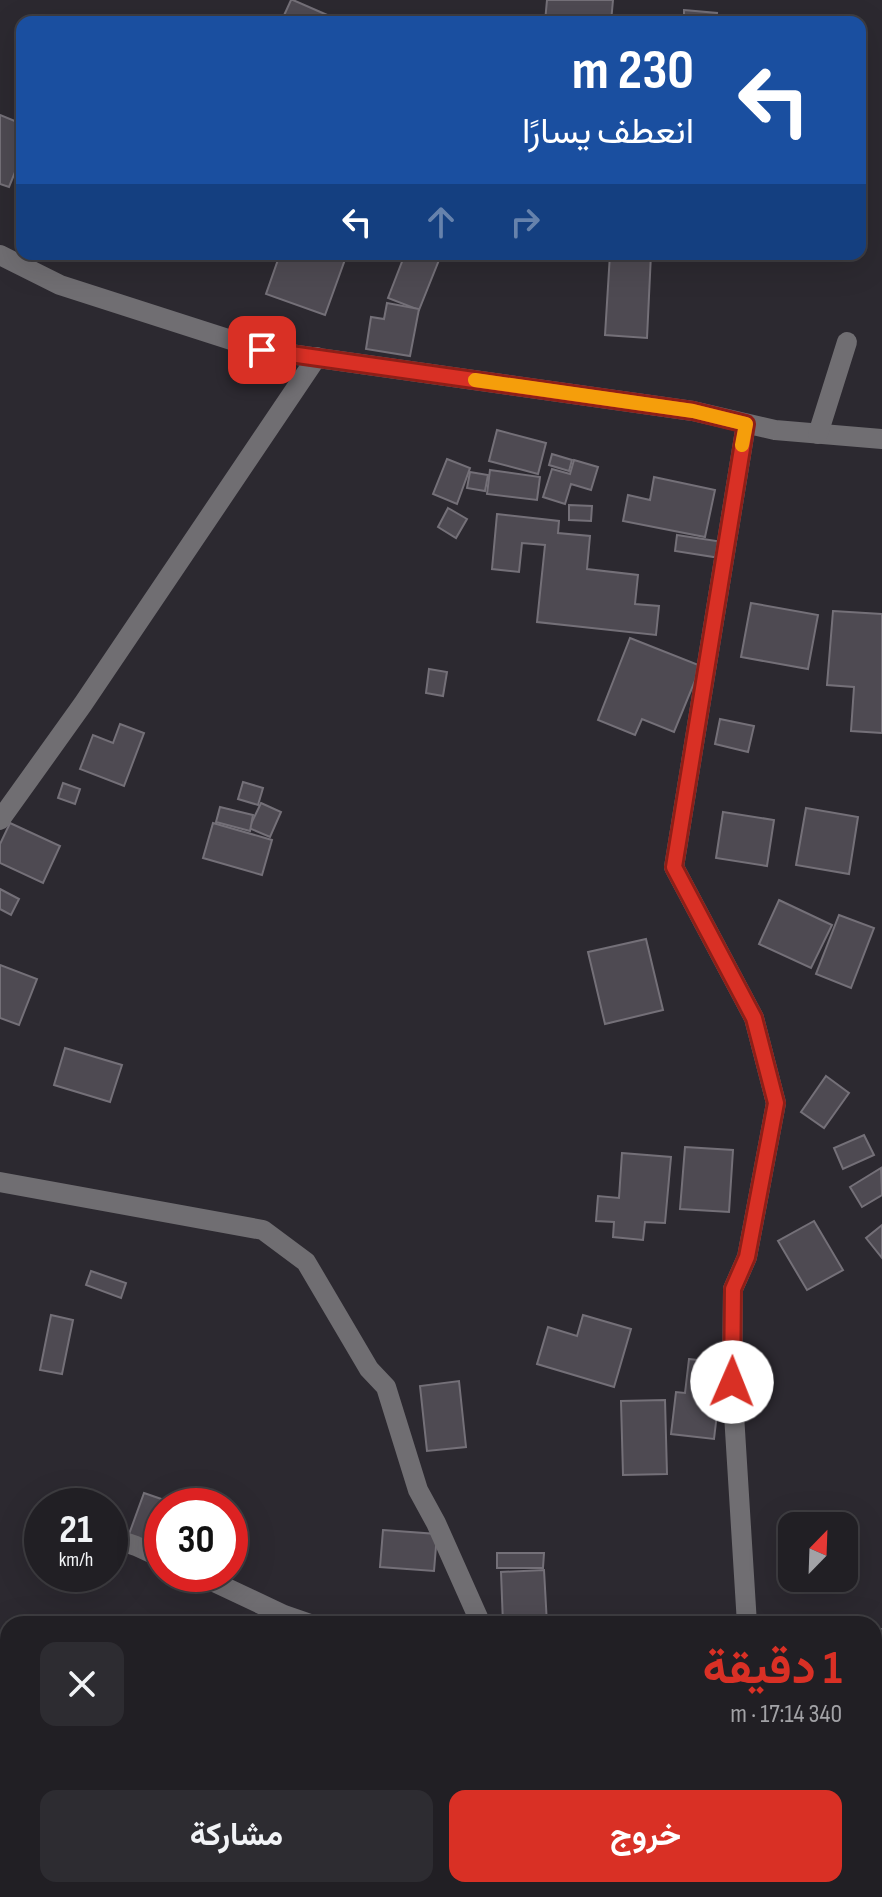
<!DOCTYPE html>
<html lang="ar">
<head>
<meta charset="utf-8">
<style>
	body { margin:0; font-family:"Sofia Sans Condensed",Vazirmatn,sans-serif; background:#2d2c31; color:#f1f3f6; direction:rtl; height:100vh; display:flex; flex-direction:column; font-size:30px; white-space:nowrap }
	* { box-sizing:border-box; margin:0 }
	p { font-size:26px; color:#a2a2a6 }
	.icon { flex:none; width:44px; height:44px; fill:none; stroke:currentColor; stroke-width:2; stroke-linecap:round; stroke-linejoin:round }
	.map { position:relative; flex:1; overflow:hidden; direction:ltr }
	.sheet { position:absolute; left:0px; top:1616px; width:882px; height:282px; display:flex; flex-direction:column; background:#211f24; border-radius:24px 24px 0 0; box-shadow:0 8px 32px #0002,0 0 0 2px #3e3d41; direction:rtl }
	.sheet>* { flex:none }
	.hud { position:absolute; left:16px; top:16px; width:850px; height:244px; border-radius:16px; box-shadow:0 8px 32px #0002,0 0 0 2px #3e3d41; direction:rtl; background:#1a4fa0; color:#fff; overflow:hidden }
	.needle { width:52px; rotate:23deg }
	.tools { position:absolute; left:778px; top:1512px; display:grid; gap:16px }
	.tools a { display:grid; place-items:center; width:80px; height:80px; border-radius:16px; background:#211f24; box-shadow:0 8px 32px #0002,0 0 0 2px #3e3d41; font-size:40px }
	.speed { position:absolute; left:24px; top:1488px; display:flex; gap:16px; font-size:40px; font-weight:700; text-align:center }
	.speed>* { display:grid; place-content:center; width:104px; height:104px; border-radius:50%; background:#211f24; box-shadow:0 8px 32px #0002,0 0 0 2px #3e3d41; line-height:1 }
	.speed small { font-size:20px; font-weight:400 }
	.speed .limit { border:12px solid #d22; background:#fff; color:#111 }
	.pin { position:absolute; display:grid; place-items:center; width:68px; height:68px; color:#fff; margin:-34px; border-radius:16px; box-shadow:0 4px 12px #0006 }
	.me { position:absolute; width:88px; margin:-44px; rotate:1deg; stroke-linejoin:round; filter:drop-shadow(0 0 6px #0008) }
	.turn { display:flex; align-items:center; gap:28px; height:168px; padding:0 40px; font-size:36px }
	.turn .icon { width:104px; height:104px; stroke-width:2.5 }
	.turn b { display:block; font-size:56px; line-height:68px }
	.lanes { display:flex; align-items:center; height:76px; padding:0 40px; background:#0003; justify-content:center; gap:40px; direction:ltr }
	.lanes .off { opacity:.35 }
	.round { display:grid; place-items:center; flex:none; width:84px; height:84px; border-radius:16px; background:#2d2c31 }
	.headline { display:flex; align-items:center; justify-content:space-between; height:136px; padding:0 40px }
	h1 { font-size:48px; font-weight:700; line-height:60px; color:#d93025 }
	.primary-button { display:flex; gap:16px; margin-top:auto; padding:16px 40px }
	.primary-button a { flex:1; height:92px; border-radius:16px; background:#d93025; color:#fff; font-size:32px; font-weight:700; line-height:92px; text-align:center }
	.primary-button a+a { background:#2d2c31; color:#f1f3f6 }
	.map>svg:first-child { display:block }
</style>
</head>
<body>
<div class="map">
<svg width="882" height="1897" viewBox="0 0 882 1897">
	<rect width="100%" height="100%" fill="#2c2930"/>
	<g fill="#4e4a52" stroke="#747078" stroke-width="2">
		<polygon points="291,0 293,0 341,21 281,22"/>
		<polygon points="547,0 613,0 611,22 545,22"/>
		<polygon points="684,10 717,13 716,22 684,22"/>
		<polygon points="0,115 22,124 22,155 9,187 0,184"/>
		<polygon points="280,254 347,254 325,315 266,294"/>
		<polygon points="405,254 423,254 439,260 419,310 388,298"/>
		<polygon points="610,254 651,254 647,338 605,335"/>
		<polygon points="387,303 419,309 410,356 366,349 371,317 384,319"/>
		<polygon points="497,430 546,443 538,474 489,461"/>
		<polygon points="552,454 572,460 569,471 549,465"/>
		<polygon points="447,459 470,468 457,504 433,494"/>
		<polygon points="574,460 598,467 591,490 571,484 565,504 543,497 552,469 570,474"/>
		<polygon points="490,470 540,477 537,500 487,494"/>
		<polygon points="470,472 488,475 485,491 467,488"/>
		<polygon points="654,477 715,490 705,537 623,521 628,495 650,500"/>
		<polygon points="569,505 592,506 591,521 569,520"/>
		<polygon points="448,508 467,519 456,538 438,527"/>
		<polygon points="497,514 559,521 558,533 590,536 587,569 638,575 635,604 659,606 656,635 537,622 545,545 522,543 519,572 492,569"/>
		<polygon points="677,535 723,542 720,558 675,551"/>
		<polygon points="751,603 818,615 808,669 741,657"/>
		<polygon points="833,611 882,614 882,733 851,731 854,687 827,685"/>
		<polygon points="630,638 701,666 674,732 642,719 635,735 598,720"/>
		<polygon points="429,669 447,672 443,696 426,693"/>
		<polygon points="720,719 754,726 748,752 715,744"/>
		<polygon points="120,724 144,733 124,786 80,769 93,735 113,743"/>
		<polygon points="243,782 263,788 258,805 238,799"/>
		<polygon points="63,783 80,789 75,804 58,798"/>
		<polygon points="261,803 281,812 270,837 249,828"/>
		<polygon points="220,807 253,815 250,831 216,822"/>
		<polygon points="806,808 858,817 849,874 796,865"/>
		<polygon points="723,812 774,820 767,866 716,858"/>
		<polygon points="10,823 60,846 43,883 0,863 0,844"/>
		<polygon points="213,823 272,840 262,875 203,858"/>
		<polygon points="0,889 19,899 11,915 0,909"/>
		<polygon points="779,900 832,925 811,968 759,944"/>
		<polygon points="839,915 874,928 851,988 816,974"/>
		<polygon points="646,939 663,1010 605,1024 588,952"/>
		<polygon points="0,965 37,979 19,1025 0,1018"/>
		<polygon points="65,1048 122,1065 110,1102 54,1085"/>
		<polygon points="826,1076 849,1093 824,1128 801,1112"/>
		<polygon points="864,1135 874,1155 843,1169 834,1148"/>
		<polygon points="685,1147 733,1150 729,1212 680,1209"/>
		<polygon points="622,1153 671,1157 665,1223 645,1222 643,1240 613,1237 614,1222 596,1221 598,1196 619,1198"/>
		<polygon points="881,1168 882,1195 862,1207 850,1187"/>
		<polygon points="814,1221 843,1270 807,1290 778,1241"/>
		<polygon points="882,1225 882,1258 866,1238"/>
		<polygon points="91,1271 126,1283 121,1298 86,1285"/>
		<polygon points="51,1315 73,1320 62,1374 40,1370"/>
		<polygon points="583,1315 631,1329 614,1387 537,1364 548,1327 577,1336"/>
		<polygon points="689,1359 723,1363 714,1439 671,1434 676,1392 685,1393"/>
		<polygon points="459,1381 466,1447 427,1451 420,1386"/>
		<polygon points="665,1400 667,1474 623,1475 621,1401"/>
		<polygon points="144,1493 170,1502 169,1506 162,1506 162,1525 154,1547 128,1537"/>
		<polygon points="383,1530 437,1534 434,1571 380,1567"/>
		<polygon points="497,1553 544,1553 543,1568 497,1568"/>
		<polygon points="544,1570 547,1624 503,1624 501,1572"/>
		<polygon points="882,1629 882,1657 874,1660 874,1632"/>
		<rect x="874" y="1678" width="8" height="23"/>
		<rect x="0" y="1786" width="8" height="70"/>
		<polygon points="71,1890 116,1894 115,1897 70,1897"/>
	</g>
	<g fill="none" stroke-linecap="round" stroke-linejoin="round">
		<g stroke="#706e72" stroke-width="20">
			<polyline points="0,255 60,285 262,350 693,411 775,430 882,439"/>
			<polyline points="746,424 674,867 754,1018 776,1103 747,1257 733,1289 732,1382 747,1624"/>
			<polyline points="818,434 847,342"/>
			<polyline points="0,820 83,704 317,357"/>
			<polyline points="0,1182 263,1230 306,1262 369,1369 386,1387 418,1490 436,1523 481,1624"/>
			<polyline points="110,1537 136,1546 162,1558"/>
			<polyline points="197,1574 284,1615 310,1624"/>
			<polyline points="874,1842 882,1843"/>
			<polyline points="294,1890 515,1897"/>
			<polyline points="650,1890 652,1897"/>
			<polyline points="723,1897 725,1890"/>
		</g>
	</g>
	<g fill="none" stroke-linecap="round" stroke-linejoin="round">
		<g stroke="#8d1f18" stroke-width="20">
			<polyline id="route" points="262,350 693,411 746,424 674,867 754,1018 776,1103 747,1257 733,1289 732,1382"/>
		</g>
		<use href="#route" stroke="#d93025" stroke-width="14"/>
		<polyline stroke="#f59e0b" stroke-width="14" points="475,380 693,411 746,424 742,445"/>
	</g>
</svg>
<div class="tools">
<a><svg class="needle" viewBox="-14 -14 28 28"><path d="M0-13l5 13h-10z" fill="#e53935"/><path d="M0 13l5-13h-10z" fill="#a2a2a6"/></svg></a>
</div>
<div class="speed"><div>21<small>km/h</small></div><div class="limit">30</div></div>
<div class="pin" style="left:262px;top:350px;background:#d93025"><svg class="icon" aria-label="arrive" viewBox="0 0 24 24"><path d="M6 21V4h12l-3 4 3 4H6"/></svg></div>
<svg class="me" style="left:732px;top:1382px" viewBox="-20 -20 40 40"><circle r="19" fill="#fff"/><path d="M0-13L10 11 0 6-10 11z" fill="#d93025"/></svg>
<div class="hud">
<div class="turn"><svg class="icon" aria-label="left" viewBox="0 0 24 24"><path d="M17 20v-9H6M10 6l-5 5 5 5"/></svg><div><b>230 m</b>انعطف يسارًا</div></div>
<div class="lanes"><svg class="icon" aria-label="left" viewBox="0 0 24 24"><path d="M17 20v-9H6M10 6l-5 5 5 5"/></svg><svg class="icon off" aria-label="ahead" viewBox="0 0 24 24"><path d="M12 20V5M6 11l6-6 6 6"/></svg><svg class="icon off" aria-label="right" viewBox="0 0 24 24"><path d="M7 20v-9h11M14 6l5 5-5 5"/></svg></div>
</div>
<section class="sheet">
<div class="headline"><div><h1>1 دقيقة</h1><p>340 m · 17:14</p></div><a class="round"><svg class="icon" aria-label="close" viewBox="0 0 24 24"><path d="M6 6l12 12M18 6L6 18"/></svg></a></div>
<div class="primary-button"><a>خروج</a><a>مشاركة</a></div>
</section>
</div>
</body>
</html>
